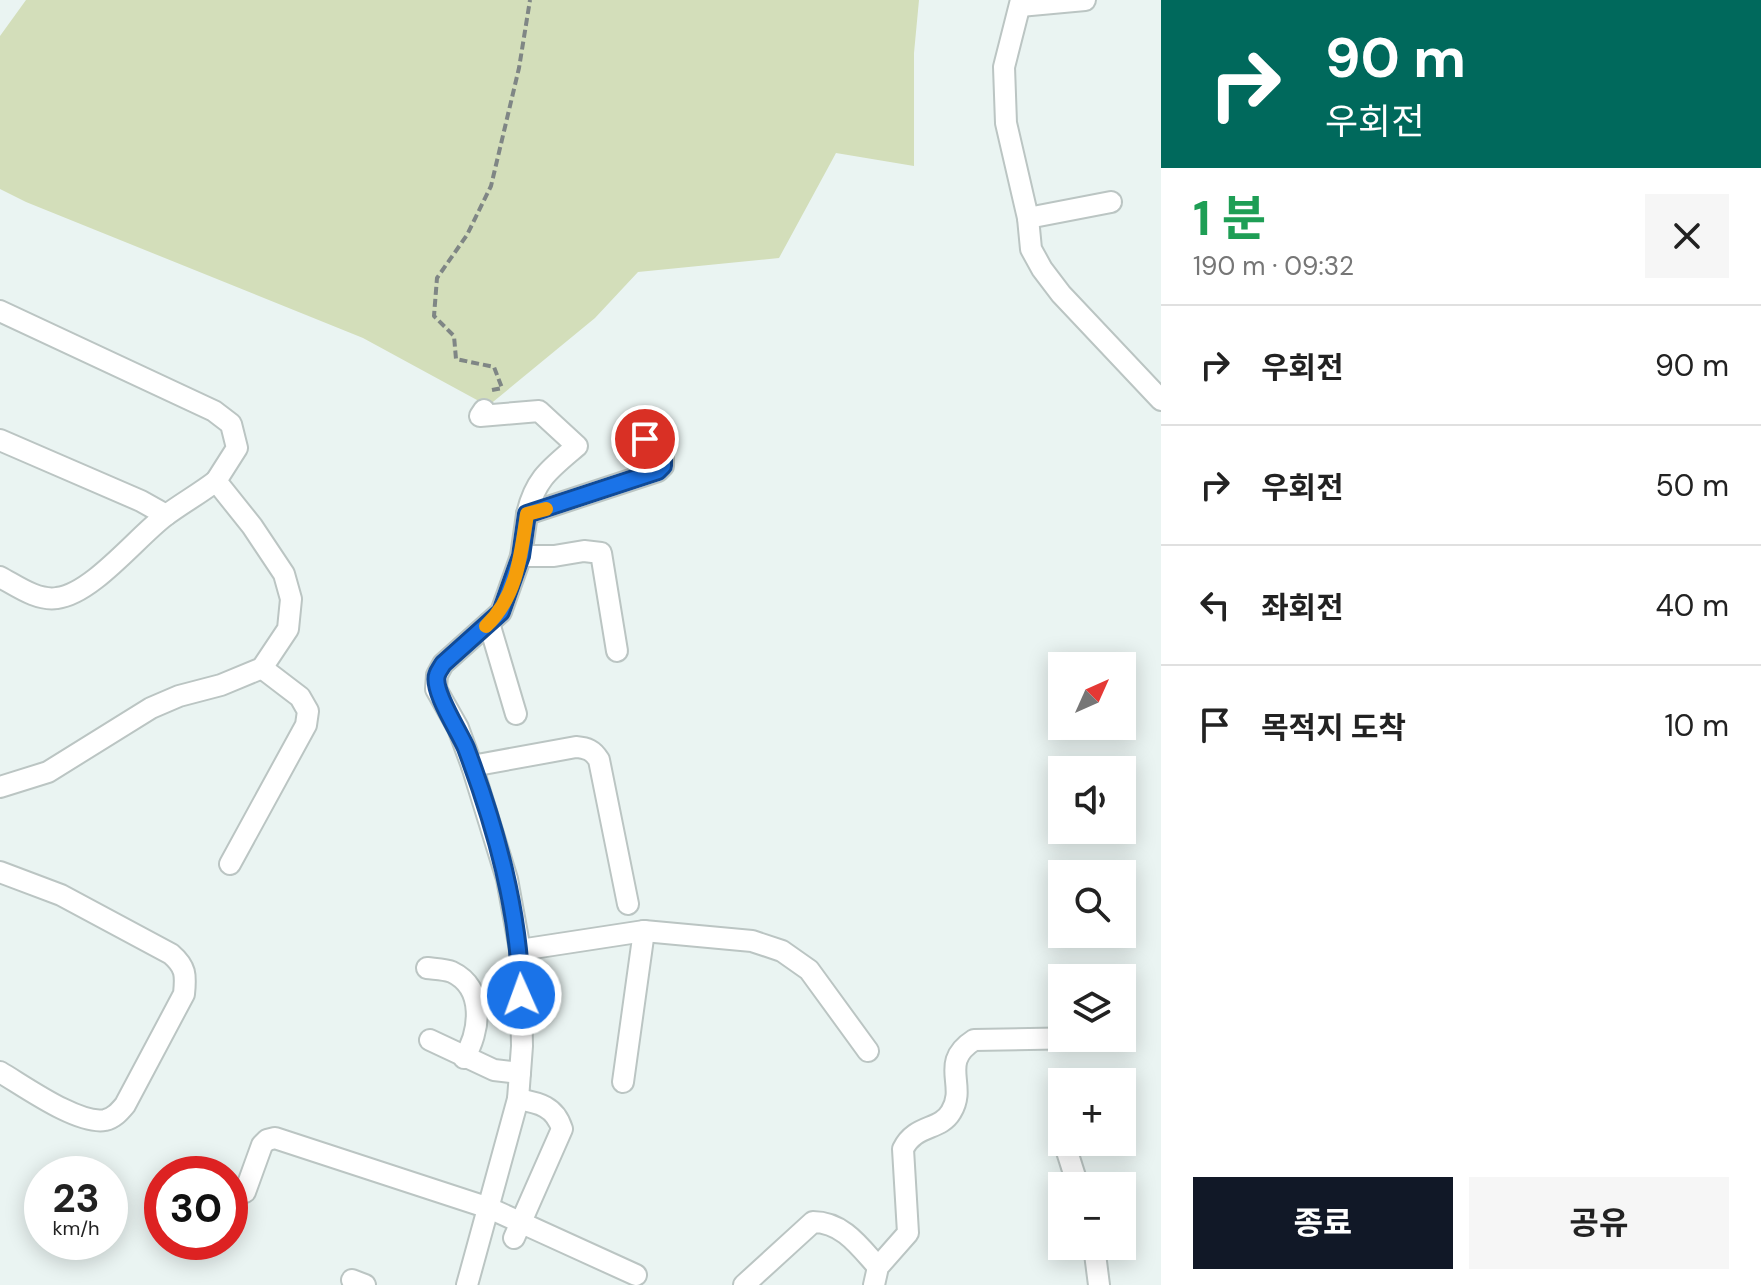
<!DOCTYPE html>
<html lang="ko">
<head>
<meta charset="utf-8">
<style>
	body { margin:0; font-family:"DM Sans","Noto Sans KR",sans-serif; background:#f6f6f6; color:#222; height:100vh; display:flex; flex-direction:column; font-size:30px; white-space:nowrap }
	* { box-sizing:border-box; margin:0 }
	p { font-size:26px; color:#767676 }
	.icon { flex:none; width:44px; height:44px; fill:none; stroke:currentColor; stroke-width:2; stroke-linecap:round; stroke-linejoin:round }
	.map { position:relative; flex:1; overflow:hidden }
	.panel { display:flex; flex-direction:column; background:#fff; width:600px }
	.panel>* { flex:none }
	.top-card { background:#00695c; color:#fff; overflow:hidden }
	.needle { width:52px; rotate:45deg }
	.fabs { position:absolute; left:1048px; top:652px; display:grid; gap:16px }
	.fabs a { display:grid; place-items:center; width:88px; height:88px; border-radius:0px; background:#fff; box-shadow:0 4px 20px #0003; font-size:40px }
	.speed { position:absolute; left:24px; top:1156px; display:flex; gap:16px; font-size:40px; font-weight:700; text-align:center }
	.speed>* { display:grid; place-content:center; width:104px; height:104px; border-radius:50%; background:#fff; box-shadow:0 4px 20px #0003; line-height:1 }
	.speed small { font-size:20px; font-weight:400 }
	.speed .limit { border:12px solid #d22; background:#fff; color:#111 }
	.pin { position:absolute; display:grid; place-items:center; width:68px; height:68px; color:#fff; margin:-34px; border:4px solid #fff; border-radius:50%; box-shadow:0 2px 8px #0007 }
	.me { position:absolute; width:88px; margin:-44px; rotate:358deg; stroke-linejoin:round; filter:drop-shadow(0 0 6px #0008) }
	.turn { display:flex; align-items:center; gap:28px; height:168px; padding:0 32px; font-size:36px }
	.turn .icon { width:104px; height:104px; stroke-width:2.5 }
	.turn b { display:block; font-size:56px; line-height:68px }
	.round { display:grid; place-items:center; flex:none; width:84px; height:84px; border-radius:0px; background:#f6f6f6 }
	.headline { display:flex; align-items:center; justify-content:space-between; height:136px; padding:0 32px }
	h1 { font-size:48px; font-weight:700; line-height:60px; color:#1e9e55 }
	.button { display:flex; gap:16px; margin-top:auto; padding:16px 32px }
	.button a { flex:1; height:92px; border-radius:0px; background:#111827; color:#fff; font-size:32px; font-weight:700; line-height:92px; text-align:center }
	.button a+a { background:#f6f6f6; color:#222 }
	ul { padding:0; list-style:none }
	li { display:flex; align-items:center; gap:24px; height:120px; padding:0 32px; border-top:2px solid #e0e0e0 }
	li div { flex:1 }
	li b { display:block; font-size:30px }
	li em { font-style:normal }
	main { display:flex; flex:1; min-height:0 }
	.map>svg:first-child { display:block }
</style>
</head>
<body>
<main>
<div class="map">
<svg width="1161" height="1285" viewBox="0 0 1161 1285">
	<rect width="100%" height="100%" fill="#eaf4f2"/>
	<polygon fill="#d3deba" points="26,0 919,0 914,53 914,166 836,153 779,258 638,272 595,318 488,406 363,338 26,202 0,189 0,36"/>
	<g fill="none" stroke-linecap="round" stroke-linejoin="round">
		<g stroke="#bbc5c3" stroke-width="24">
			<g id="minor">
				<polyline points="1021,0 1004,67 1006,123 1028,218 1031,249 1042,269 1061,294 1161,400"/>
				<polyline points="1020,6 1085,0"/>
				<polyline points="1028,218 1111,202"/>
				<polyline points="0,311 214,411 231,424 237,448 216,481 252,526 284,574 291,599 288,629 262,668 221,685 179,696 151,708 48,772 0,787"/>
				<path d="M484,410l-4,6 59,-5 38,35c-27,23 -42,33 -50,68"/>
				<polyline points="0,440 141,501 166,515"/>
				<polyline points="521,556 554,556 584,551 601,553 617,651"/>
				<path d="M0,577c17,9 37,24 57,21 35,-4 80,-61 108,-82 16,-12 34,-22 51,-35"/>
				<polyline points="489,623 516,714"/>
				<path d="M472,766l104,-19c11,1 17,3 23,13l29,144"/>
				<polyline points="230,864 306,725 308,711 300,697 262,668"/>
				<path d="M0,872l61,23 110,59c15,13 15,21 13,40l-59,111c-6,7 -11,13 -20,15 -27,5 -81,-34 -105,-48"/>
				<polyline points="520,950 644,931 752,941 782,951 809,970 868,1051"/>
				<path d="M427,968c7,1 18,1 25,4 34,16 28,60 12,86"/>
				<polyline points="1122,1037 1124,1037"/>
				<polyline points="430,1040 494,1070 520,1073"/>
				<polyline points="623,1082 644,931"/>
				<polyline points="1064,1142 1078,1186"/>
				<polyline points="245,1192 262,1145 267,1140 275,1138 489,1208 636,1275"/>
				<path d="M514,1238l48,-109c-7,-23 -23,-26 -44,-30"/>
				<polyline points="1094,1246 1099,1285"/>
				<polyline points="352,1280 365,1285"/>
				<polyline points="467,1285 518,1099 522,1046 520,950 507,879 472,766 458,728 436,689 437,675 443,664 501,612 521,556 527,514 658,471 663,466 663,459 631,425"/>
				<path d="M744,1285l69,-63c30,0 47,25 65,45"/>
				<path d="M874,1285l4,-18 30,-34 -5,-84c12,-25 37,-18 48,-37 17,-27 -13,-49 23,-72l109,-2"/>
			</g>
		</g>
		<polyline stroke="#7f8685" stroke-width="4" stroke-dasharray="8 4" stroke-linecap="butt" points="492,390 502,388 494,367 456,359 454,336 434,316 437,278 467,235 491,186 519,68 530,0"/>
		<use href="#minor" stroke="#fff" stroke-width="20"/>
	</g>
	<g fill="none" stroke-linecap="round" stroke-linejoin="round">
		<g stroke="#114b97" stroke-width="20">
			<path id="route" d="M521,995c-2,-85 -25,-167 -55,-247 -7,-17 -34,-57 -29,-73 1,-4 4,-7 6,-11l58,-52 20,-56 6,-42 131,-43 5,-5v-7l-18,-20"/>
		</g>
		<use href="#route" stroke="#1a73e8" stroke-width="14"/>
		<path stroke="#f59e0b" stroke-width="14" d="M486,626c31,-29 35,-72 41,-112l19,-5"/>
	</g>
</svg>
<div class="fabs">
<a><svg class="needle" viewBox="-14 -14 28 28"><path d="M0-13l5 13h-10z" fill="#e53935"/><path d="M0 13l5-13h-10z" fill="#767676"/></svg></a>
<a><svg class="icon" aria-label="sound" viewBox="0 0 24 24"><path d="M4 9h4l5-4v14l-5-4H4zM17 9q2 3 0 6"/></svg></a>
<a><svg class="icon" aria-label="search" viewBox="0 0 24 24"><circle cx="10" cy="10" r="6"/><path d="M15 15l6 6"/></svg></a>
<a><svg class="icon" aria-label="layers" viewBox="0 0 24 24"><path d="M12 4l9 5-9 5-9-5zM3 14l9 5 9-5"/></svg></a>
<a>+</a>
<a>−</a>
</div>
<div class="speed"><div>23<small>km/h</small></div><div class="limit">30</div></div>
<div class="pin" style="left:645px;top:439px;background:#d93025"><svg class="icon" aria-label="arrive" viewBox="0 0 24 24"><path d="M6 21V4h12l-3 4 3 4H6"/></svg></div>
<svg class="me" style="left:521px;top:995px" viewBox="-20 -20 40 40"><circle r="17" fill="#1a73e8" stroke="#fff" stroke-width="3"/><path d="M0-11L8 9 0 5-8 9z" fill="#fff"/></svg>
</div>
<section class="panel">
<div class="top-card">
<div class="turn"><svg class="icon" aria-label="right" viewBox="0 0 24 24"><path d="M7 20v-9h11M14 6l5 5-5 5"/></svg><div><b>90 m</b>우회전</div></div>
</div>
<div class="headline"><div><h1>1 분</h1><p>190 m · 09:32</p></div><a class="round"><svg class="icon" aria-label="close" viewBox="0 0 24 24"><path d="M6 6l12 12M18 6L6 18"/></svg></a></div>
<ul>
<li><svg class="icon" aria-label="right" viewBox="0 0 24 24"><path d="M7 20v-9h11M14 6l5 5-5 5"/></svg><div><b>우회전</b></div><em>90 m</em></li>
<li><svg class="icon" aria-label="right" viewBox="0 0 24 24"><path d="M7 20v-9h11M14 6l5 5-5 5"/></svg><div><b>우회전</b></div><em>50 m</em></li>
<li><svg class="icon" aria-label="left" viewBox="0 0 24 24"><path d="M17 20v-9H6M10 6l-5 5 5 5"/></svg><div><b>좌회전</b></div><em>40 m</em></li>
<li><svg class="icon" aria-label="arrive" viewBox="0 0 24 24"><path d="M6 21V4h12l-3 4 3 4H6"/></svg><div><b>목적지 도착</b></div><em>10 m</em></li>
</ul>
<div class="button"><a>종료</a><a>공유</a></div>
</section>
</main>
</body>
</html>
